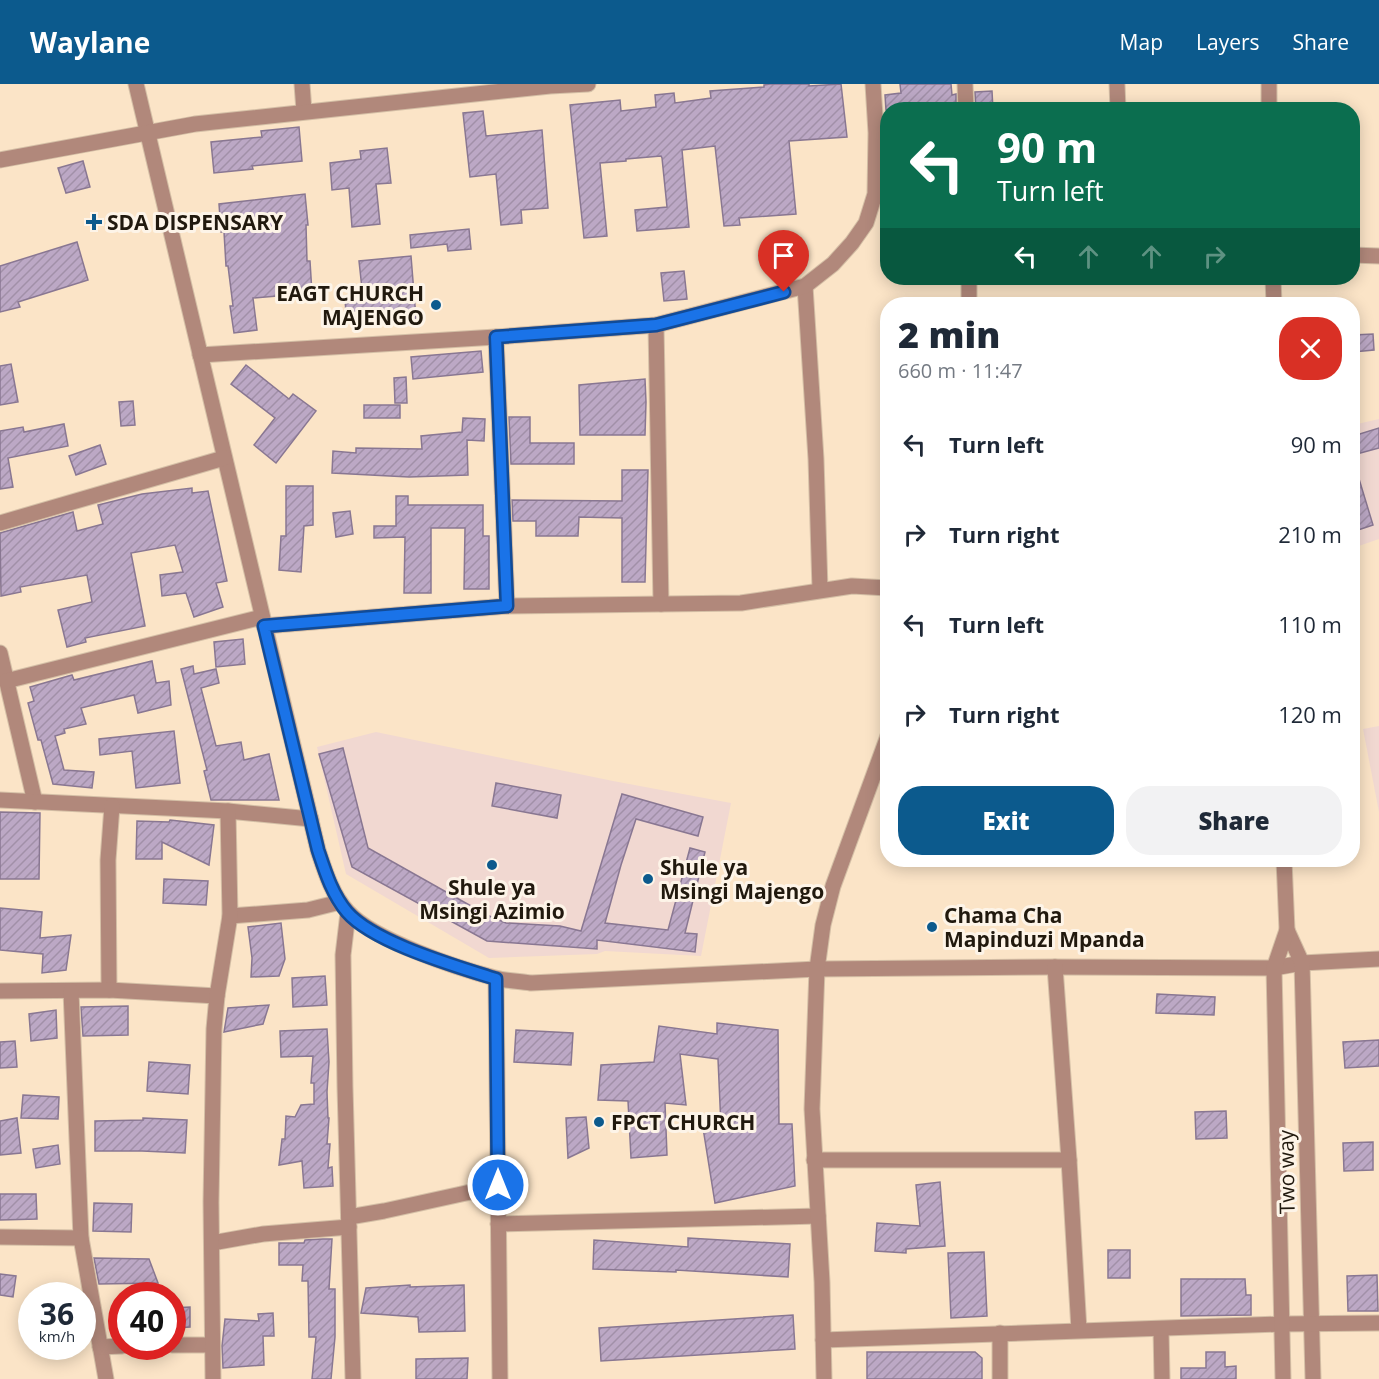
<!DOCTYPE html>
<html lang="en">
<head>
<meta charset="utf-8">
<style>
	body { margin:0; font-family:"Open Sans",sans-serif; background:#f2f2f3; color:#1f2937; height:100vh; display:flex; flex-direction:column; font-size:22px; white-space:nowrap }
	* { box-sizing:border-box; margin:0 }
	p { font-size:20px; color:#747a83 }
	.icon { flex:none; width:33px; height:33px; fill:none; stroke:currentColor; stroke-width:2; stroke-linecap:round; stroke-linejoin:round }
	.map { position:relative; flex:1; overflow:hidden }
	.details { position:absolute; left:880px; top:213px; width:480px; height:570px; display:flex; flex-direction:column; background:#fff; border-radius:24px; box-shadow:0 3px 15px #0003 }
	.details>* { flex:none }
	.top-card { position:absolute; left:880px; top:18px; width:480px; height:183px; border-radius:24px; box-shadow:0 3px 15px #0003; background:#0b6e4f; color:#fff; overflow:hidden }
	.speed { position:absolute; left:18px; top:1198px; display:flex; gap:12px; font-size:30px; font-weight:700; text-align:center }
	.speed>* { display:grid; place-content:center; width:78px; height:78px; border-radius:50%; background:#fff; box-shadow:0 3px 15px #0003; line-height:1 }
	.speed small { font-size:15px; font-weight:400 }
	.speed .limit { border:9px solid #d22; background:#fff; color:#111 }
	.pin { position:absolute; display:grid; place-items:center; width:51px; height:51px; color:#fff; margin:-62px -26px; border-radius:50% 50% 50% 0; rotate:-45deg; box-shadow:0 0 6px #0007 }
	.pin .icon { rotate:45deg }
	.me { position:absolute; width:66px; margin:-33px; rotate:0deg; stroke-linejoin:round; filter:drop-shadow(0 0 4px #0008) }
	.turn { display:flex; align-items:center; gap:21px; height:126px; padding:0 18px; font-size:27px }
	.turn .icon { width:78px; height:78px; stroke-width:2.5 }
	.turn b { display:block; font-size:42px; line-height:51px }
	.lanes { display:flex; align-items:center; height:57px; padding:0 18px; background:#0003; justify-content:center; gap:30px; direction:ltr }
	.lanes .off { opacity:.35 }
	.round { display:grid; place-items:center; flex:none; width:63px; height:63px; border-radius:24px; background:#f2f2f3 }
	.headline { display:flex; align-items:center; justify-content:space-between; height:102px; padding:0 18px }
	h1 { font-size:36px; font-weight:800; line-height:45px }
	.cta { display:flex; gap:12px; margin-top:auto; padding:12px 18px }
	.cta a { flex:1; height:69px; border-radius:24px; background:#0c5a8d; color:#fff; font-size:24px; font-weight:800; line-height:69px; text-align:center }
	.cta a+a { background:#f2f2f3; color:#1f2937 }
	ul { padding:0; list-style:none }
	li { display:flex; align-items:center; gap:18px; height:90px; padding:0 18px }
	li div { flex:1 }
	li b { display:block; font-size:22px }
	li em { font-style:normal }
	header { display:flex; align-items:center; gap:36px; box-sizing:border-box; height:84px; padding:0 30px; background:#0c5a8d; color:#fff }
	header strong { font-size:28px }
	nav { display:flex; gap:33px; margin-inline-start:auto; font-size:21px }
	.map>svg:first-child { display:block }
</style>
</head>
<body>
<header>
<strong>Waylane</strong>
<nav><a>Map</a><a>Layers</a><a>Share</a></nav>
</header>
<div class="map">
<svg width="1379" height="1295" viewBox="0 0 1379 1295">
	<defs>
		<pattern id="building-hatch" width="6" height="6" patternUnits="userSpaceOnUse" patternTransform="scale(1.5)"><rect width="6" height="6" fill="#bca8c5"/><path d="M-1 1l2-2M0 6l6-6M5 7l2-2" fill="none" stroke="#a190a8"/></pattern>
	</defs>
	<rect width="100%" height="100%" fill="#fbe4c7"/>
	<g fill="#f1d8d1">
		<polygon points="1379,335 1379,455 1353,464 1353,341"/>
		<polygon points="1379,642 1379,728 1363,645"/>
		<polygon points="376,648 613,697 731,719 701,872 605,867 597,870 489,874 346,790 317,663"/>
	</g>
	<g fill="url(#building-hatch)" stroke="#897792" stroke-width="1.5">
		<polygon points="770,0 809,0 809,2 841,0 847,53 789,57 796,130 739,134 740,141 724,142 715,62 682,66 689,143 637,147 635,126 667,123 662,74 661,72 626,75 626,77 600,79 607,152 584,154 570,21 620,16 621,27 656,23 655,11 674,9 675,19 711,14 710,7 764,3 764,1"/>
		<polygon points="900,0 951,0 952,11 956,10 956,26 886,26 885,11 901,9"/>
		<polygon points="992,7 993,26 976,26 975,8"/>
		<polygon points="483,27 486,52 542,46 548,124 521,126 522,139 501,141 496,90 470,93 463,29"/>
		<polygon points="299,43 302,77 252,82 253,85 214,89 211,58 262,53 261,47"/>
		<polygon points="387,64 391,99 376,100 380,140 352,143 349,104 332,106 330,79 361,75 360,67"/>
		<polygon points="83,77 90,103 66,109 58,84"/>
		<polygon points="305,110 308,141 306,141 307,177 310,177 312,209 253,214 257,246 234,249 230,222 233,222 228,182 226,182 224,148 221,148 219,120"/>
		<polygon points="469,145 471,165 448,167 447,160 411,164 410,151"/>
		<polygon points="77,158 88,196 18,218 20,223 0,228 0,182"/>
		<polygon points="411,172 416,234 381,238 379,225 346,228 345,216 363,214 359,177"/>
		<polygon points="684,187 687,215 664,217 661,189"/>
		<polygon points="1373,250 1374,266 1353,268 1353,251"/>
		<polygon points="481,267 483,288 413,295 411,273"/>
		<polygon points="11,280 18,318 0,321 0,282"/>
		<polygon points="246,281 289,315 293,310 316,327 276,379 254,361 275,334 231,300"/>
		<polygon points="406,293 407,319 395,319 394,294"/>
		<polygon points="645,295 646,318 645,351 580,351 579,301"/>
		<polygon points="133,317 135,341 121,342 119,318"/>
		<rect x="364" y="321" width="36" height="13"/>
		<polygon points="509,333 530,333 530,359 574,359 574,380 511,380"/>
		<polygon points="463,334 485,335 484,357 467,356 468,391 409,393 332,389 333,367 356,369 356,364 422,365 421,352 462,348"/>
		<polygon points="64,340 68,362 8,374 13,403 0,405 0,347 23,343 24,348"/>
		<polygon points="1379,344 1379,364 1353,371 1353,352"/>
		<polygon points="100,361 106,380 76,391 69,372"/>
		<polygon points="1353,385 1356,385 1373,441 1355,447 1353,439"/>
		<polygon points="622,386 648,386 645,498 622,498 622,434 579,433 578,452 536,452 536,437 513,437 512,416 622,417"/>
		<polygon points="286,402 313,402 313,441 304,442 301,488 279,486 281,452 286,452"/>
		<polygon points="192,404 192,409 208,407 227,497 216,499 223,523 194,533 186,509 162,512 160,491 183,488 175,461 131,469 145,542 85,554 86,558 67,563 58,526 92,518 87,491 20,503 21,508 1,512 0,449 73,428 77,447 103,440 98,421 142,410"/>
		<polygon points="396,412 408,412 408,421 483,421 483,452 489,452 489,505 464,505 465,444 431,444 431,509 404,509 405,453 374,454 374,442 396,442"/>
		<polygon points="350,427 353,450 336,453 333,429"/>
		<polygon points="243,555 245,580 216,583 214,558"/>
		<polygon points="152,577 156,599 169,597 171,621 138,629 134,611 81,624 86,640 64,645 65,649 55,652 64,686 94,688 92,704 53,700 41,656 38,656 28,619 34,617 30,603 72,591 74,596"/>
		<polygon points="193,582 194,590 216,585 219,599 201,604 216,662 241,658 244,676 269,670 279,716 211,716 204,687 207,686 181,585"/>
		<polygon points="174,647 180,699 136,704 132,667 100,671 99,655"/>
		<polygon points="343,664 368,764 487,831 506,839 560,842 581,847 622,710 703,733 698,752 636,735 621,781 605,839 668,846 690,764 705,768 685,849 697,850 695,868 597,856 597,865 487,857 352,783 319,670"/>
		<polygon points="496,699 561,711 557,734 492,722"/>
		<polygon points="0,728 40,729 39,795 0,795"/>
		<polygon points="170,736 214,741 209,781 162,758 162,775 136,775 137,737 169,738"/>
		<polygon points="164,795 208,797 206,821 163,819"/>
		<polygon points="0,824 42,828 40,854 71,851 66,886 42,889 43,870 0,866"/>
		<polygon points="281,839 285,875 279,892 251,893 252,874 248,843"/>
		<polygon points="325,892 327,921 293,923 292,894"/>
		<polygon points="1157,910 1215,913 1214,931 1156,929"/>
		<polygon points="269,921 263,940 224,948 228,924"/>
		<polygon points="128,922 128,951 83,952 81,923"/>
		<polygon points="56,926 57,954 31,957 29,930"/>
		<polygon points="717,939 778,946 779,1040 792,1040 795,1102 715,1119 703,1044 721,1043 718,975 680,970 686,1021 665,1019 667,1071 631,1074 628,1017 598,1016 601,981 654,978 659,942 717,950"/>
		<polygon points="327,945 329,978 327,1008 328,1034 329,1034 327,1060 330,1060 328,1084 332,1083 333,1102 304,1104 302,1077 279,1081 282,1055 285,1055 286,1032 295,1033 301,1021 314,1020 314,999 311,999 313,972 281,973 280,947"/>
		<polygon points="516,946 573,949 571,981 514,978"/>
		<polygon points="1379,956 1379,982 1345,984 1343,958"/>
		<polygon points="15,957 17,983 0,984 0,958"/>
		<polygon points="149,978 190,981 188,1010 147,1007"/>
		<polygon points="23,1011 59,1013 58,1035 21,1034"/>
		<polygon points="1226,1027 1227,1054 1196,1055 1195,1028"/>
		<polygon points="586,1033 589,1064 568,1074 566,1034"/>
		<polygon points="17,1034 21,1069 0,1071 0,1037"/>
		<polygon points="143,1034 187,1036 185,1069 142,1067 95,1067 95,1037 143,1036"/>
		<polygon points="1373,1058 1373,1086 1344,1087 1343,1059"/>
		<polygon points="58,1061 60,1080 36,1084 33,1065"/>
		<polygon points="940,1098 945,1162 906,1165 906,1169 875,1167 877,1139 920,1142 916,1101"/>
		<polygon points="0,1110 36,1110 37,1135 0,1136"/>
		<polygon points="94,1119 132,1120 131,1148 93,1147"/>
		<polygon points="688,1154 790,1160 788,1193 676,1186 676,1188 593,1185 594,1156 688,1163"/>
		<polygon points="323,1155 332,1155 329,1205 335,1205 335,1253 331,1295 312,1295 316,1253 309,1253 308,1197 302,1197 303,1181 279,1181 279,1159 304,1159 305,1156"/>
		<rect x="1108" y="1166" width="22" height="28"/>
		<polygon points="984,1168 987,1232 951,1234 948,1169"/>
		<polygon points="94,1174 149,1175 158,1199 99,1200"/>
		<polygon points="0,1190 16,1192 13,1213 0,1211"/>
		<polygon points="1377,1191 1378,1227 1348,1227 1347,1192"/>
		<polygon points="1181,1195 1245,1195 1246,1211 1251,1211 1251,1231 1181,1232"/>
		<polygon points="410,1201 410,1203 464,1201 465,1247 419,1248 418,1233 361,1229 366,1204"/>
		<polygon points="190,1223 190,1243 172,1244 172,1224"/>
		<polygon points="273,1229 274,1252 263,1252 264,1281 223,1284 222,1262 225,1235 259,1237 258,1230"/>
		<polygon points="793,1231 795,1265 601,1277 599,1244"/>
		<polygon points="867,1268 975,1268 982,1274 982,1295 867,1295"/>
		<polygon points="1206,1268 1225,1268 1225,1283 1236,1282 1236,1295 1181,1295 1181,1284 1206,1284"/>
		<polygon points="468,1274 467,1295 416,1295 416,1275"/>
	</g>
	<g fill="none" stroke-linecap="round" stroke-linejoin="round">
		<g stroke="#d4bfa6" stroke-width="17">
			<g id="minor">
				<path d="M136,0l182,766c7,21 14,45 30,62 25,28 109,56 147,66 11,3 24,3 36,5l286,-14 238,-2 219,1 28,-5 77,-4"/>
				<polyline points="302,0 304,27"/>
				<polyline points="965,0 966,26"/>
				<polyline points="1117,0 1118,26"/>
				<polyline points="1269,0 1269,26"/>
				<polyline points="0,76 195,40 550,2 588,0"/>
				<polyline points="1353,171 1379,172"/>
				<polyline points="969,194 969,220"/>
				<polyline points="1273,194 1274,220"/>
				<polyline points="805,202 816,375 820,505"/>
				<polyline points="656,241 661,520"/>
				<polyline points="496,253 507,522"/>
				<polyline points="200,271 496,253 656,241 805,202 833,180 852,159 866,139 875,110 876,49 873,0"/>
				<polyline points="0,439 224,374"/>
				<polyline points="264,542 507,522 741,519 852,502 888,504"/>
				<polyline points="0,569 35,718"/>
				<polyline points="6,597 262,533"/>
				<polyline points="0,716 228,727 311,735"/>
				<polyline points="348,829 343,871 345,1003 353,1295"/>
				<polyline points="230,832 308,826 340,818"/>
				<polyline points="1287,846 1302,879 1313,1295"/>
				<polyline points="1055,883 1069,1076 1079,1246"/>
				<polyline points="496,895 500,1295"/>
				<polyline points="109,906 108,776 112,722"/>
				<polyline points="0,907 109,906 217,912"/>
				<polyline points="71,907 81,1154 106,1295"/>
				<polyline points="814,1076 1069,1076"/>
				<polyline points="349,1133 384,1127 498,1102"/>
				<polyline points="498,1140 818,1132"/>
				<polyline points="0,1153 81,1154"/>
				<polyline points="212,1159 263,1150 349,1143"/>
				<polyline points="1161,1245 1162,1295"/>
				<polyline points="1000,1249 1000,1295"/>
				<polyline points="823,1256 1282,1240 1379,1239"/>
				<polyline points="172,1261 212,1261"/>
				<polyline points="100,1263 122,1262"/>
				<polyline points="213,1295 211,1118 214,945 217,912 230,832 228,727"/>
				<polyline points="824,1295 822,1198 812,1025 817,885 823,841 833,802 888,652"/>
				<polyline points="1283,1295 1274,884 1287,846 1284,776"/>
			</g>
		</g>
		<use href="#minor" stroke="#b1887b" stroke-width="15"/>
	</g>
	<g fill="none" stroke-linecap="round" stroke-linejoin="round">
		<g stroke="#114b97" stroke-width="15">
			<path id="route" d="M498,1101l-2,-206c-40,-13 -122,-36 -149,-67 -15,-18 -22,-41 -29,-62l-54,-224 243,-20 -11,-269 160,-12 128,-33"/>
		</g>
		<use href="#route" stroke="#1a73e8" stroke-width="10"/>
	</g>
	<g fill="#0c5a8d" stroke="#fdf4e8" stroke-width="2">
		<path d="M91 129h6v6h6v6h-6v6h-6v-6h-6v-6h6z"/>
		<circle cx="436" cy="221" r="6"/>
		<circle cx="492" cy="781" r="6"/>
		<circle cx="648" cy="795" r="6"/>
		<circle cx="932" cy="843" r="6"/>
		<circle cx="599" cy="1038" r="6"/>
	</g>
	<g text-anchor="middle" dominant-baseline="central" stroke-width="6" stroke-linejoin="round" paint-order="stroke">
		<g font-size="21" font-weight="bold" fill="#21190e" stroke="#fdf4e8" text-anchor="start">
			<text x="107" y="138">SDA DISPENSARY</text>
			<text x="424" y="209" text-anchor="end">EAGT CHURCH<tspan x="424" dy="24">MAJENGO</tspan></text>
			<text x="660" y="783">Shule ya<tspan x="660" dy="24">Msingi Majengo</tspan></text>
			<text x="492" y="803" text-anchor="middle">Shule ya<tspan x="492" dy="24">Msingi Azimio</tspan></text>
			<text x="944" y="831">Chama Cha<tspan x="944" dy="24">Mapinduzi Mpanda</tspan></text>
			<text x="611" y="1038">FPCT CHURCH</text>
		</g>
		<g font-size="21" fill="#21190e" stroke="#fdf4e8">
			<text transform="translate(1286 1088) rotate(-91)">Two way</text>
		</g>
	</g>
</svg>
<div class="speed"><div>36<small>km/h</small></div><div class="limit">40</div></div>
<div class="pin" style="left:784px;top:208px;background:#d93025"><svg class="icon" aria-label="arrive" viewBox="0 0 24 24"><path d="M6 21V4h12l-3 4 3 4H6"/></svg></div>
<svg class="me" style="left:498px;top:1101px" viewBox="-20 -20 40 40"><circle r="17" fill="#1a73e8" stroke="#fff" stroke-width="3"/><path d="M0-11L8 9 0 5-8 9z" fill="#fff"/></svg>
<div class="top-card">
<div class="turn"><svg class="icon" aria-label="left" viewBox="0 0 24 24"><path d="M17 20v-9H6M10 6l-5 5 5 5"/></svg><div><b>90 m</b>Turn left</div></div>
<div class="lanes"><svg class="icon" aria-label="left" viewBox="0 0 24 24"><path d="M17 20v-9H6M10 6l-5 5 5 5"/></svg><svg class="icon off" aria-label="ahead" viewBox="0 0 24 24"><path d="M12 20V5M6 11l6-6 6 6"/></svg><svg class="icon off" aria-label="ahead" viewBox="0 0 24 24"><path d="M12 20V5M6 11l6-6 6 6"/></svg><svg class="icon off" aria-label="right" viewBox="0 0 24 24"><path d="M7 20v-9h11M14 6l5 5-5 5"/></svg></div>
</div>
<section class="details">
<div class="headline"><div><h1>2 min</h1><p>660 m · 11:47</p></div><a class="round" style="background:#d93025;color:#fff"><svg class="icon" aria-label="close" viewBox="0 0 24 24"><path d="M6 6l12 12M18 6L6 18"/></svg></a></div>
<ul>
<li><svg class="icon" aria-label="left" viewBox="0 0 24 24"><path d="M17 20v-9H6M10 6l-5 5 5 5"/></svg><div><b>Turn left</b></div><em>90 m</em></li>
<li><svg class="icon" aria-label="right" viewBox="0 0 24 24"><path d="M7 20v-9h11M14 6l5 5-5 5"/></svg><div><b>Turn right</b></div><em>210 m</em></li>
<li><svg class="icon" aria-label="left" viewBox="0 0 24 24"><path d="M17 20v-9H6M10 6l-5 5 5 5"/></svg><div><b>Turn left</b></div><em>110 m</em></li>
<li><svg class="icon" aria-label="right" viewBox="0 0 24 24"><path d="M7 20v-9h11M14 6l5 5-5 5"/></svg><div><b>Turn right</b></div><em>120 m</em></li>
</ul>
<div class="cta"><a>Exit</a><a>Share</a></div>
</section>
</div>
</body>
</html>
